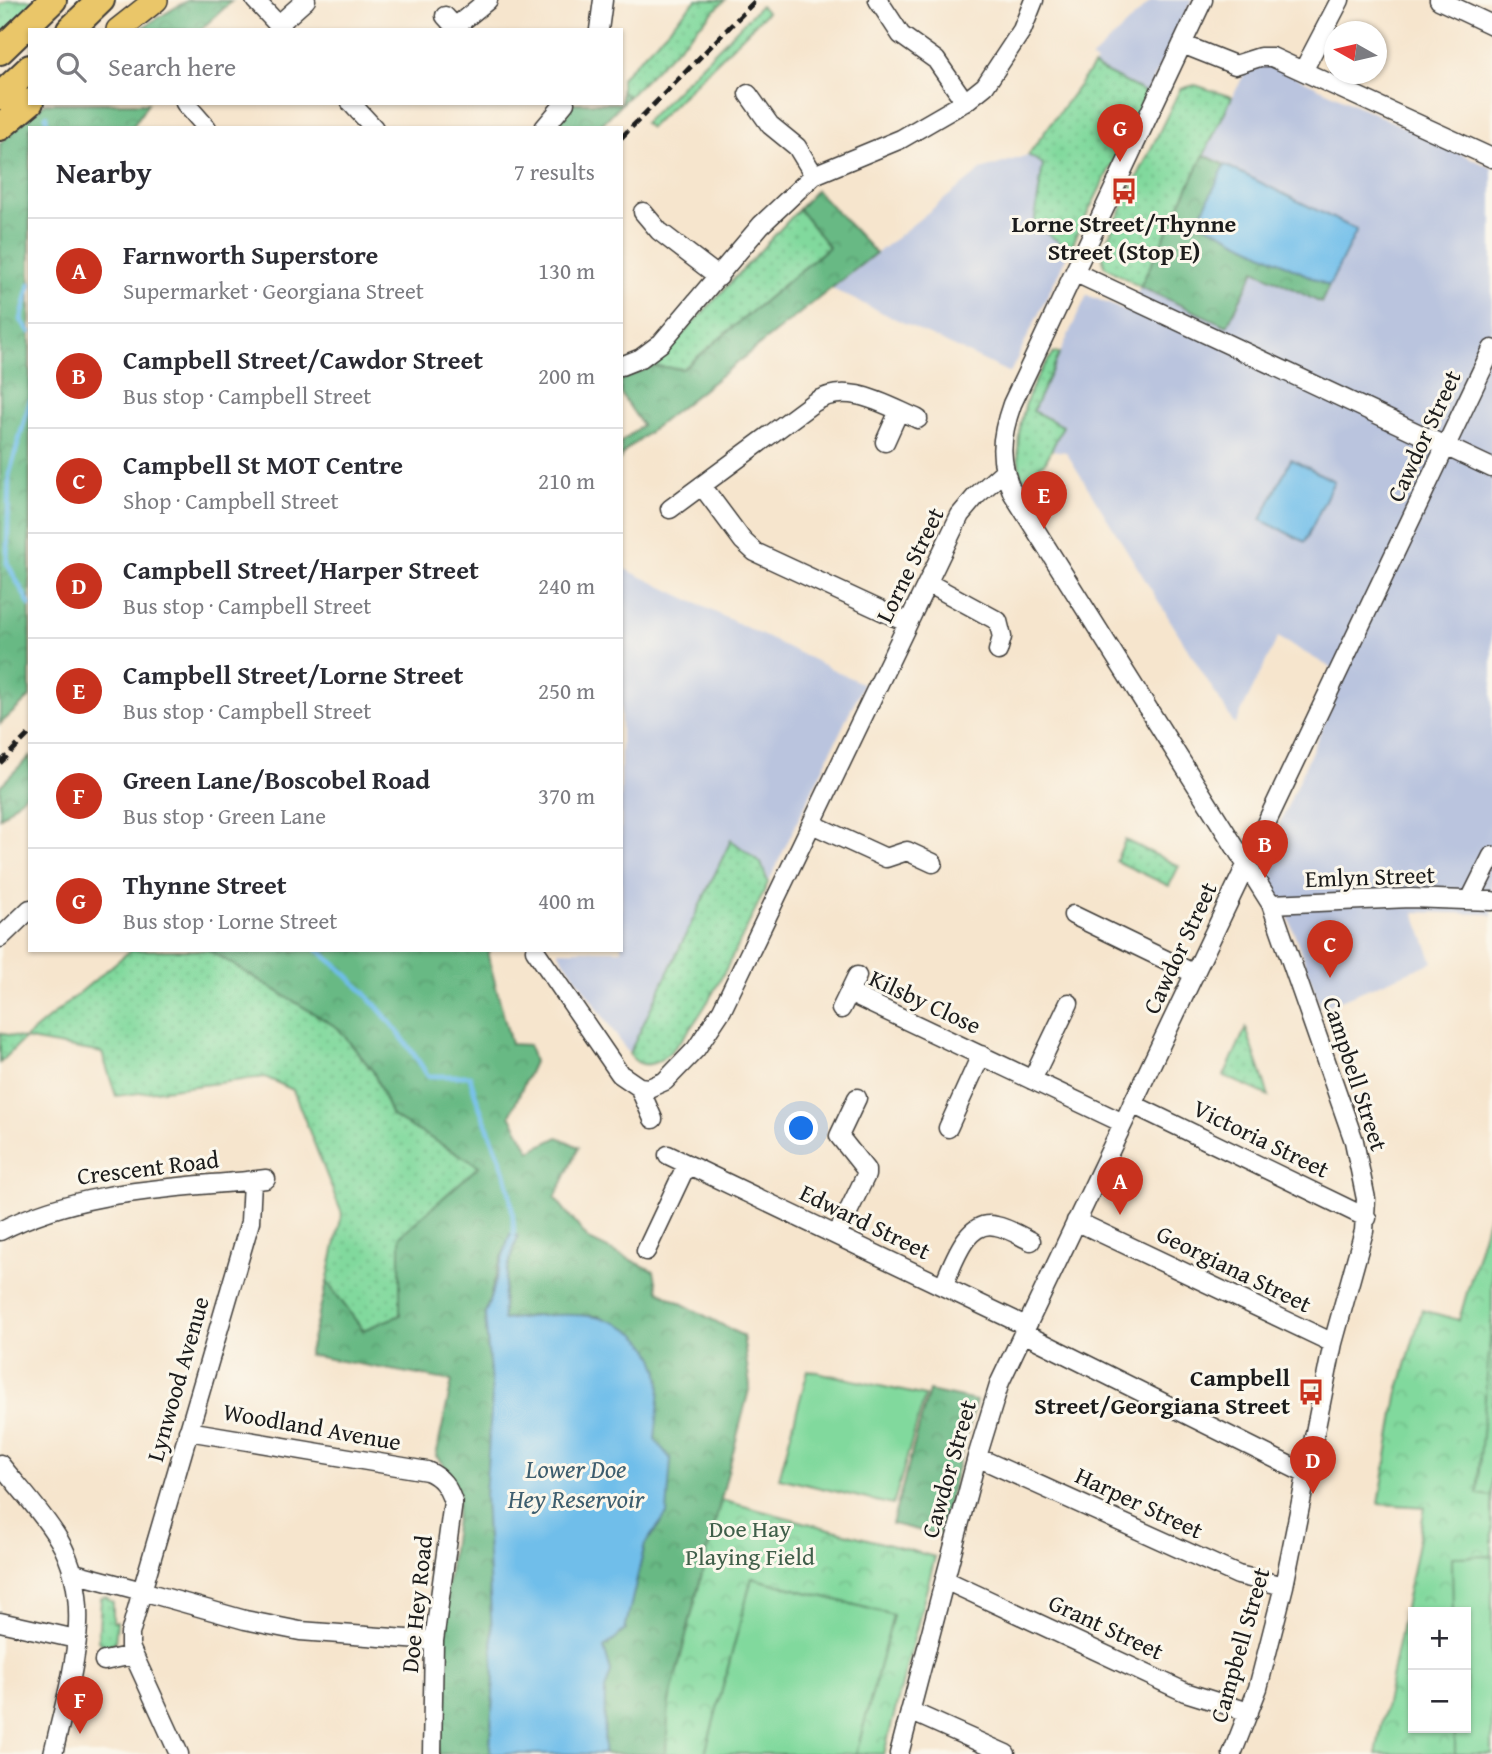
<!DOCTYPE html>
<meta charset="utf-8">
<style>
:root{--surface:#fff;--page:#f2f2f3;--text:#2b2b33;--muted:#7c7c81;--line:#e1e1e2;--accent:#c8321e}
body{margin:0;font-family:"Gentium Book Plus",serif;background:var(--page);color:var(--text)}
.controls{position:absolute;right:21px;bottom:21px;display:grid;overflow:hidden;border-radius:0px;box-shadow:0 2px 5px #0004}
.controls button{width:63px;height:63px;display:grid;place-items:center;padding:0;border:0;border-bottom:2px solid var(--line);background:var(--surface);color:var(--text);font:35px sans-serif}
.compass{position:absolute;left:1324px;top:21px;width:63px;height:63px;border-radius:50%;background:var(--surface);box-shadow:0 2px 5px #0004;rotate:278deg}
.you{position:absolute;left:802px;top:1129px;width:24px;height:24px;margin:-18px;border:5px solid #fff;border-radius:50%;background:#1a73e8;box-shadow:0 0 0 10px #1a73e833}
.badge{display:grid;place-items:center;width:46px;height:46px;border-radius:50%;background:var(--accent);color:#fff;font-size:23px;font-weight:700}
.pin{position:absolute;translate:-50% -58px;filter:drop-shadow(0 2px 4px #0008)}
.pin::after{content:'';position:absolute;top:37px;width:24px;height:21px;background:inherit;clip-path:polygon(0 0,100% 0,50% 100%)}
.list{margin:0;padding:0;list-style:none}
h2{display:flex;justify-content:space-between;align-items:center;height:91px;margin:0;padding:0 28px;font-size:30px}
h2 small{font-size:23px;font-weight:400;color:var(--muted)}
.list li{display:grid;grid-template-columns:46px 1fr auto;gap:21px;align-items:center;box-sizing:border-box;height:105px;padding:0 28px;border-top:2px solid var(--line)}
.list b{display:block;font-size:26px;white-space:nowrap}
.list p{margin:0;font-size:23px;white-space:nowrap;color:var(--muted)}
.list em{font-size:23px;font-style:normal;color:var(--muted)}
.icon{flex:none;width:38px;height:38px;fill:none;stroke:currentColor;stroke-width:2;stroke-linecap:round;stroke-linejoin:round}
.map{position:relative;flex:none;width:1492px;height:1754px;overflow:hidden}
.search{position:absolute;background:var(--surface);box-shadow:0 2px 5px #0004;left:28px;top:28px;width:595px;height:77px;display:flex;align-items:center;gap:18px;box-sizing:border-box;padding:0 24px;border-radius:0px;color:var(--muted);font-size:26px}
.panel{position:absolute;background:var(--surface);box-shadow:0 2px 5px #0004;left:28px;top:126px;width:595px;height:826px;border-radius:0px}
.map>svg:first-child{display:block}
.industrial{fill:#bac4de}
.grass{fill:url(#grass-dots);stroke:#4e7a5c;stroke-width:2}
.forest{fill:url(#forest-crowns);stroke:#426a50;stroke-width:2}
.park{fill:url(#park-crowns);stroke:#4e7a5c;stroke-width:2;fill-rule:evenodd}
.garden{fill:#81d99d;stroke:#4e7a5c;stroke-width:2}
.water{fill:#6fbeea;stroke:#466d83;stroke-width:2}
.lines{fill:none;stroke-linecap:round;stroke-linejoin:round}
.stream{stroke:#6fbeea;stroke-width:5}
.minor-casing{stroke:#3d3a37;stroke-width:21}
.major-casing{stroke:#3d3a37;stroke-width:26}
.highway-casing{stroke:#3d3a37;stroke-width:30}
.minor{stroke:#fff;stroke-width:18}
.major{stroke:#eac669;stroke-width:23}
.highway{stroke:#eac669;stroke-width:26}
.rail{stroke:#1c1c1c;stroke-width:5;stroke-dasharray:10 5;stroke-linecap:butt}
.labels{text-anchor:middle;stroke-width:6;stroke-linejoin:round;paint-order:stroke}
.poi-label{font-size:24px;font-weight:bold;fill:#1c1c1c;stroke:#fbf7ec}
.street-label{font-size:24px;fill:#1c1c1c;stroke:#fbf7ec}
.park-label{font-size:24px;fill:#3f5e49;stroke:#fbf7ec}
.water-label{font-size:26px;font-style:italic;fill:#3d5d6e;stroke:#fbf7ec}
</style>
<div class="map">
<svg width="1492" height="1754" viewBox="0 0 1492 1754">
<defs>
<pattern id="grass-dots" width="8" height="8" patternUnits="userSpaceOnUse" patternTransform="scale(1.75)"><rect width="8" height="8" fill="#81d99d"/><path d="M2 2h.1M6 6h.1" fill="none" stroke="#6fba87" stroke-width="1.8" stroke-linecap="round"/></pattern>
<pattern id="forest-crowns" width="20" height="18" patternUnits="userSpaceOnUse" patternTransform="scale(1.75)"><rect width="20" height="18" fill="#68b984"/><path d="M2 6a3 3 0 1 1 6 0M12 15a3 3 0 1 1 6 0" fill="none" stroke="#5a9e71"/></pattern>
<pattern id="park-crowns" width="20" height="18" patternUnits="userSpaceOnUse" patternTransform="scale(1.75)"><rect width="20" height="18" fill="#81d99d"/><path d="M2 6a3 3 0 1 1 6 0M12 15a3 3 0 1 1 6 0" fill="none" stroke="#6fba87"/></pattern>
</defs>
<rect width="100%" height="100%" fill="#fbf7ec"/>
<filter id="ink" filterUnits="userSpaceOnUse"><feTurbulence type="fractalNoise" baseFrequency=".0143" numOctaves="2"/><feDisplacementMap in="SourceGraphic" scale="14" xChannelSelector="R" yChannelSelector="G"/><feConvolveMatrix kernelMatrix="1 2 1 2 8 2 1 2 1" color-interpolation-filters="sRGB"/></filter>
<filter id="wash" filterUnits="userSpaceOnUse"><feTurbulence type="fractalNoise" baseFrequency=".00686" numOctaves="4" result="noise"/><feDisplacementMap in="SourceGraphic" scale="28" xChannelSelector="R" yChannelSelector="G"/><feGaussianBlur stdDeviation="1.57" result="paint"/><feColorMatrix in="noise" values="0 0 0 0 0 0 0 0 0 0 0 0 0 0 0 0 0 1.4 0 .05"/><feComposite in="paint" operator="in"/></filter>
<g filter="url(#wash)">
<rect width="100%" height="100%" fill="#f6e5cd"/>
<path class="industrial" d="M1152,0H1192L1147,93L1093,66L1097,62L1091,59Z
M1268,64L1492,168V917L1489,914L1414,912L1433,962L1321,1008L1290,921L1261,866L1345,676L1278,637L1235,725L1066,452L1051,450L1063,426L1033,411L1087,295L1128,312L1140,287L1227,326L1255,270L1321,302L1356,230L1204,155L1246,70Z
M1028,155L1043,164L1034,225L1070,249L1010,373L832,289L981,170Z
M621,567L863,684L768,883L767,875L731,840L629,1054L557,950H621Z"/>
<path class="grass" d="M9,0H38L0,37V5Z
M696,0H725L628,97L621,90V78Z
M760,6L767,12L650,128L644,123Z
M1093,66L1147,93L1070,249L1034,225L1043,164L1028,155Z
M1195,85L1232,97L1140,287L1104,266L1102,250L1180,89Z
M799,209L829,247L683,369L653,366Z
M1054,353H1060L1033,411L1063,426L1046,461L1022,480C1011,437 1025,387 1054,353Z
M731,840L761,863L768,883C754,910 670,1112 629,1054Z
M1125,840L1179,866L1169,886L1116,861Z
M131,950H209L338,1028L373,1071L392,1116L480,1166L400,1236L401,1315L363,1330L327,1282L342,1214L293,1090L265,1077L116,1096L102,1053L24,1039L0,1063V1033L24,1039Z
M1246,1028L1269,1096L1224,1076Z
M106,1597L113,1603V1622H117L115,1642L105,1647L98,1641L101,1598Z"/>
<path class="forest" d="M188,0L232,1L200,30H138Z
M621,90L628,97L598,128H549L570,103H621Z
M45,103H148L132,128H30V697L0,724V143Z
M1204,155L1225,165L1198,221L1329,286L1321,303L1255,270L1227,326L1140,287Z
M816,190L876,253L625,451L621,458V442L642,425L621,394V380L653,366L683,369L829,247L799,209Z
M30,756V790L0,818V786Z
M209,950H490L488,956L511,1044L529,1045L534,1062L510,1115L530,1151L558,1137L579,1147L555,1198L589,1240L654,1271L658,1291L743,1336L750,1386L669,1702L666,1754H604L605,1690L611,1672L604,1648L625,1630L645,1544L667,1514L655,1440L659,1371L599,1316L539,1315L503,1320C502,1290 508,1265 518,1236L511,1234L498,1267L485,1315L492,1396L485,1496L494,1676L490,1749L493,1754H438L440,1641L459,1495L446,1468L436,1456L452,1381L308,1355L327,1282L363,1330L400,1315V1236L479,1166L392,1116L373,1071L338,1028Z
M929,1391L976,1401L939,1535L892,1524Z"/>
<path class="park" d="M1492,1205V1754H1376L1425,1507L1379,1504L1397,1396L1422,1310L1459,1320ZM1413,1612H1466V1728H1413Z
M721,1500L935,1557L884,1754H856L893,1615L752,1578L705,1754H666L669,1703Z"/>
<path class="garden" d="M1492,1316V1496L1477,1494Z
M808,1370L925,1396L893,1505L779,1478Z
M1492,1556V1754H1455V1728H1466V1612H1453L1452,1557Z
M752,1578L893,1615L856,1754H705Z"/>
<path class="water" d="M1225,165L1357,230L1329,286L1198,221Z
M1291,459L1334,481L1305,542L1261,520Z
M510,1234L518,1236C508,1265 501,1290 503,1320C557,1313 639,1302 658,1369C663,1385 656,1422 655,1440L671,1459L667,1514L645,1544L625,1630L604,1648L611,1672L605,1690L604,1754H493L490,1750L494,1676L485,1496L492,1396L485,1315Z"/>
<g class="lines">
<path class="stream" d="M46,116L47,128
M30,284L21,320L30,332
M30,401L9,475L7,563L30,605
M318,950C360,983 400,1030 428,1076H470C478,1110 491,1132 502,1164C510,1186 513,1211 514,1234"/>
</g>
</g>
<g filter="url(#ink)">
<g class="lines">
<g class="minor-casing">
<path id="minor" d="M255,0L283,30
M878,0L901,35L936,60L965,102
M1203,0L1012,404C1000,438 998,461 1013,494L1271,904L1354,1141L1366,1199L1364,1231L1333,1343L1284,1586L1258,1688L1232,1754
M1439,0L1492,25
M445,16L455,27L488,0
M278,25L306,0
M599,30L603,0
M1182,44L1235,65L1260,57H1272L1492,158
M1303,71L1340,0
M748,94L770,125L797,147L814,175
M185,103L207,128
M351,103L374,128
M544,128L565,103
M643,212L659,231L719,277
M1076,273L1492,468
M621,366L641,358L661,343L761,225L814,175L901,139L965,102L985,86L1022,30L1034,0
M885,442L899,411
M702,486L743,541L755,552L908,623
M670,509L813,403C847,380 885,405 918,419
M928,583L998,621L1002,637L998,651
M814,825L886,858L907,851L933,863
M1470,900L1492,856
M1271,904L1410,898L1492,901
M1073,915L1195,974
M0,938L30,909
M535,950L620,1074L639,1087L653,1119
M849,993L1123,1123
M841,1009L857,976
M1032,1080L1069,1003
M639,1087L649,1088L665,1081L696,1049L722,1010L960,515L976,496L1003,472
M1132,1104L1367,1218
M948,1128L981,1055
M668,1155L1026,1326
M252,1181L250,1222L142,1591L245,1620L300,1631L434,1641
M1076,1221L1333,1343
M0,1231C83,1188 175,1189 266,1179
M837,1235L866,1175V1170L839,1136L857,1098
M646,1251L687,1164
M943,1286C953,1265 966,1218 996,1226C1008,1228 1020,1236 1031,1241
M1023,1333L1306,1474
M188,1431L427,1471C442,1477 448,1487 453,1502L434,1641L432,1754
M977,1457L1238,1575L1284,1586
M0,1464C20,1489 43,1513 59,1540C98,1606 68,1685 53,1754
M74,1573L142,1591L130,1634V1647L179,1754
M945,1580L1185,1692L1249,1712
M0,1622L76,1639
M104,1661L133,1655
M910,1711L1006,1754
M899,1754L977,1457L1000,1382L1492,349"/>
</g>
<g class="major-casing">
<path id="major" d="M118,30L156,0"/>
</g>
<g class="highway-casing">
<path id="highway" d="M70,30L101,0
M0,51L53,0
M0,96L30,68
M0,127L30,102"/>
</g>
<use href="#minor" class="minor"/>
<use href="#major" class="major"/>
<use href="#highway" class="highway"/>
<path class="rail" d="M621,138L756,0
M0,763L30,733"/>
</g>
</g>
<defs>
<g id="bus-bare" transform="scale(2.1)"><path d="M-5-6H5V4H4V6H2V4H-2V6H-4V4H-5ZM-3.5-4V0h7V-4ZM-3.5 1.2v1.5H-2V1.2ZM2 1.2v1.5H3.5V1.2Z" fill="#c8321e" stroke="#fbf7ec" stroke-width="2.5" paint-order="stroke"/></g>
</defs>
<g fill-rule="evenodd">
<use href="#bus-bare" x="1124" y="191"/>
<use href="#bus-bare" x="1311" y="1392"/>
</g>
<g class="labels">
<g class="poi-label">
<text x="1124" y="232">Lorne Street/Thynne<tspan x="1124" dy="28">Street (Stop E)</tspan></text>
<text x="1290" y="1386" text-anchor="end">Campbell<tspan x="1290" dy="28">Street/Georgiana Street</tspan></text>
</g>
<g class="street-label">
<text transform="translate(1424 436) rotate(-65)" y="8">Cawdor Street</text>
<text transform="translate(910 565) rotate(-64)" y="8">Lorne Street</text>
<text transform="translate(1370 877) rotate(-2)" y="8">Emlyn Street</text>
<text transform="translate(1180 948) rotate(-65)" y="8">Cawdor Street</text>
<text transform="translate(925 1002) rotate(25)" y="8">Kilsby Close</text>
<text transform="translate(1355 1074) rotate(72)" y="8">Campbell Street</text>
<text transform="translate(1261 1139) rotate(26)" y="8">Victoria Street</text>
<text transform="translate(148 1168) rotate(-7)" y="8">Crescent Road</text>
<text transform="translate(865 1222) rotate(26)" y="8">Edward Street</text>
<text transform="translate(1234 1269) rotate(26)" y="8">Georgiana Street</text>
<text transform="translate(178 1379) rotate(-74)" y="8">Lynwood Avenue</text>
<text transform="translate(312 1427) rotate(10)" y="8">Woodland Avenue</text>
<text transform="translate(949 1469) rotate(-74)" y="8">Cawdor Street</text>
<text transform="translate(1139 1503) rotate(25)" y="8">Harper Street</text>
<text transform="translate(417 1604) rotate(-84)" y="8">Doe Hey Road</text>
<text transform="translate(1106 1627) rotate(25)" y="8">Grant Street</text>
<text transform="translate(1240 1645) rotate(-74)" y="8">Campbell Street</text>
</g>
<g class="park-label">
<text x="750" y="1537">Doe Hay<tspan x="750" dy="28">Playing Field</tspan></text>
</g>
<g class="water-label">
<text x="576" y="1478">Lower Doe<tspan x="576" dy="30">Hey Reservoir</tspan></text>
</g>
</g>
</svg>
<div class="controls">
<button>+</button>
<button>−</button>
</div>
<svg class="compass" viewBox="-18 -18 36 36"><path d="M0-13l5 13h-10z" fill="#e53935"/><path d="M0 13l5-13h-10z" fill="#7c7c81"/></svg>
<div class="you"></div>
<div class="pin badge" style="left:1120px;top:1215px">A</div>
<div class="pin badge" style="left:1265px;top:878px">B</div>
<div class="pin badge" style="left:1330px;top:978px">C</div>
<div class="pin badge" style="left:1313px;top:1494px">D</div>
<div class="pin badge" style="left:1044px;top:529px">E</div>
<div class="pin badge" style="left:80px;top:1734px">F</div>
<div class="pin badge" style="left:1120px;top:162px">G</div>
<div class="search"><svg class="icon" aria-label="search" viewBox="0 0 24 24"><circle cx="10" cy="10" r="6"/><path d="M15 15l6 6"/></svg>Search here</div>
<section class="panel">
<h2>Nearby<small>7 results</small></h2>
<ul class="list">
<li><span class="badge">A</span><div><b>Farnworth Superstore</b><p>Supermarket · Georgiana Street</p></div><em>130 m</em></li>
<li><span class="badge">B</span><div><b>Campbell Street/Cawdor Street</b><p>Bus stop · Campbell Street</p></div><em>200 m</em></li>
<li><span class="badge">C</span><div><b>Campbell St MOT Centre</b><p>Shop · Campbell Street</p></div><em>210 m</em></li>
<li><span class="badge">D</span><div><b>Campbell Street/Harper Street</b><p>Bus stop · Campbell Street</p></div><em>240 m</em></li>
<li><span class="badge">E</span><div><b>Campbell Street/Lorne Street</b><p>Bus stop · Campbell Street</p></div><em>250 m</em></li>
<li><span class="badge">F</span><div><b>Green Lane/Boscobel Road</b><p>Bus stop · Green Lane</p></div><em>370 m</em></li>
<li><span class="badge">G</span><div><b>Thynne Street</b><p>Bus stop · Lorne Street</p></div><em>400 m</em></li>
</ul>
</section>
</div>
